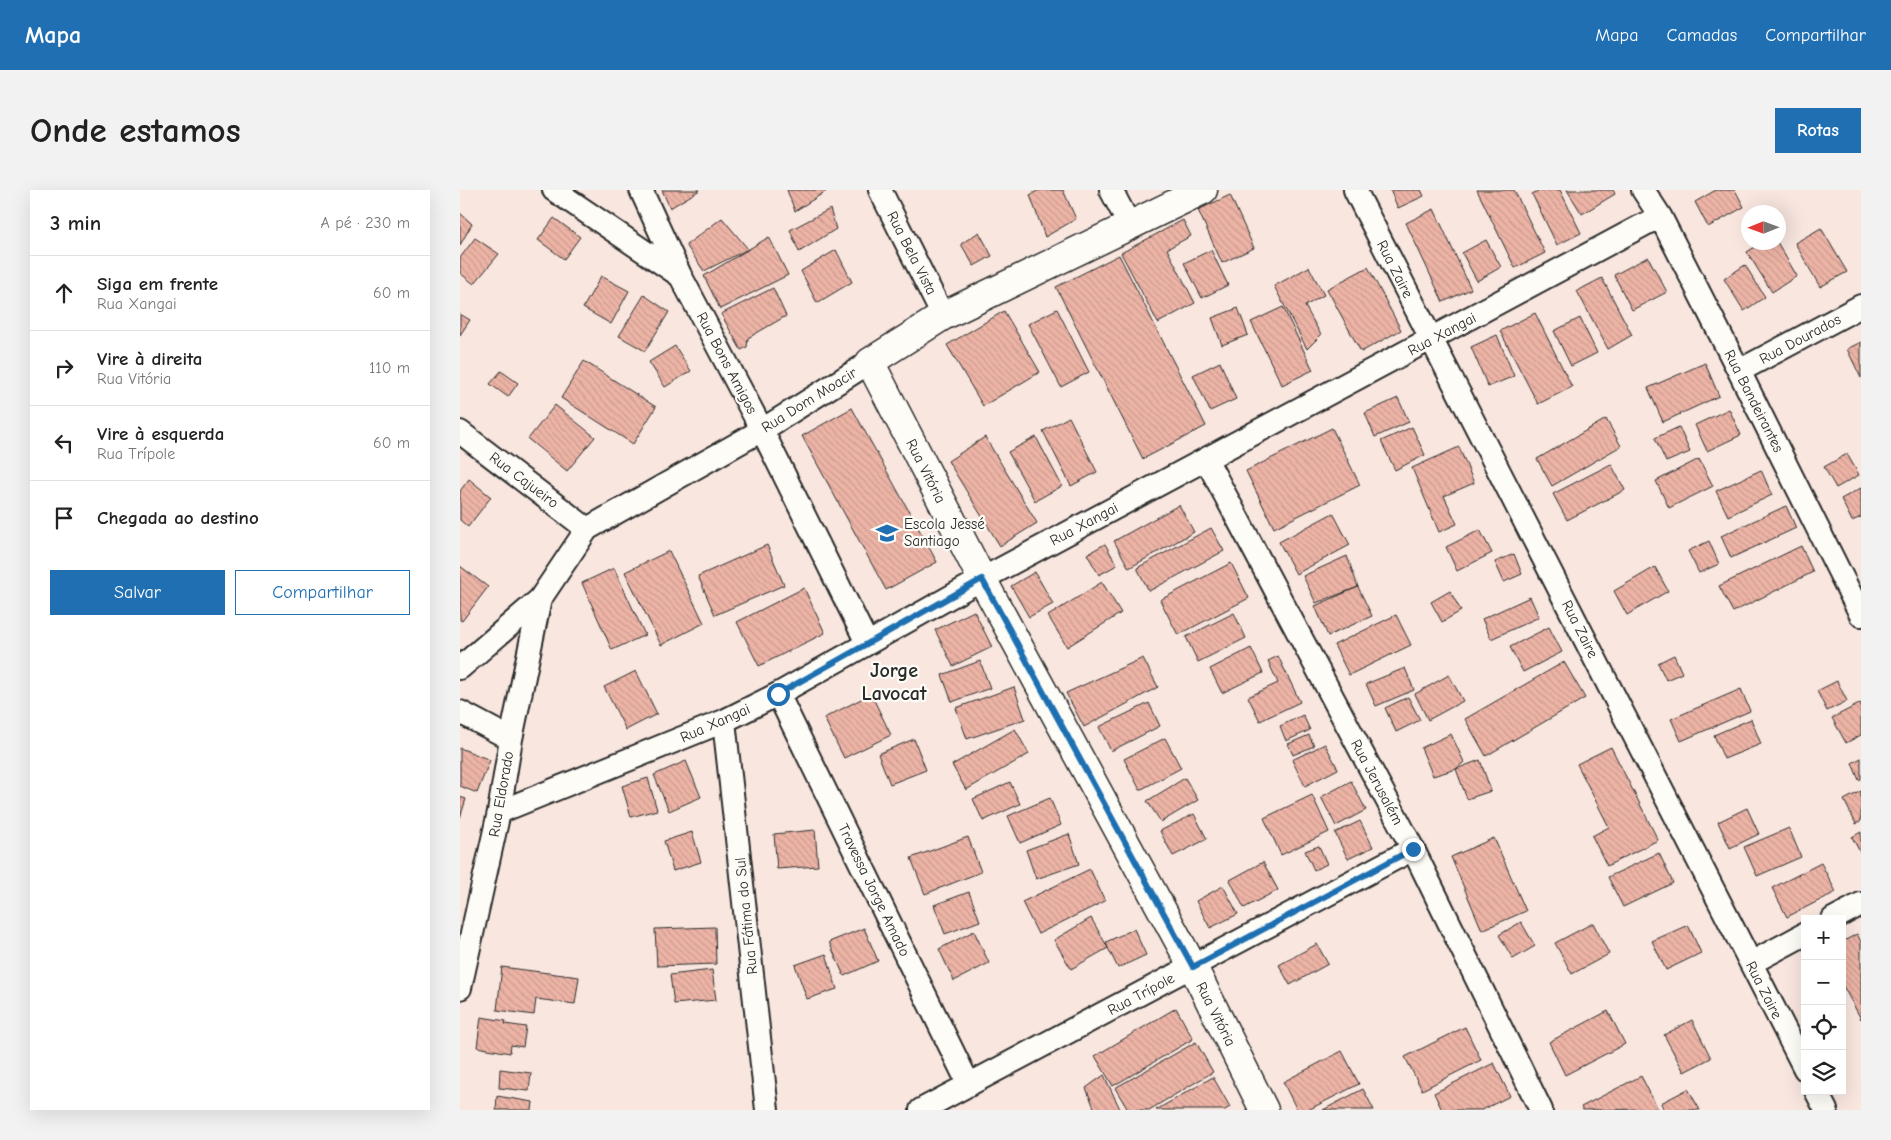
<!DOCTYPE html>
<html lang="pt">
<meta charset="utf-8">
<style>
:root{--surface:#fff;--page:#f2f2f2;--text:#222;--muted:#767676;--line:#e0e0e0;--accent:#1f6fb2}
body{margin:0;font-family:"Comic Neue",sans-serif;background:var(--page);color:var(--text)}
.controls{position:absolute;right:15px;bottom:15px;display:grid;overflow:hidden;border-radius:0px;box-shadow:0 5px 20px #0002}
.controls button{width:45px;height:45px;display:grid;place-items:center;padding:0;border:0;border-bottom:1px solid var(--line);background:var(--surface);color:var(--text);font:25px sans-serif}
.compass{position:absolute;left:1281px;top:15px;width:45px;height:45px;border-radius:50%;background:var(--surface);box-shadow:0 5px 20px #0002;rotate:269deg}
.stop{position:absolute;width:15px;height:15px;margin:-11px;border:4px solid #1f6fb2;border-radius:50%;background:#fff}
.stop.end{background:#1f6fb2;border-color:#fff;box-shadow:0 1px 5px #0008}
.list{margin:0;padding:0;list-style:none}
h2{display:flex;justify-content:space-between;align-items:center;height:65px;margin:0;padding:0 20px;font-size:21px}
h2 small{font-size:16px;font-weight:400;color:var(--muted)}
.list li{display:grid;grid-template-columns:32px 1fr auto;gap:15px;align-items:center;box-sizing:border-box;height:75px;padding:0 20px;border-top:1px solid var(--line)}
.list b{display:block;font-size:19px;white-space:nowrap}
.list p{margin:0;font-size:16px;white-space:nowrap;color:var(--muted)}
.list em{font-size:16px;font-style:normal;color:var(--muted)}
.actions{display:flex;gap:10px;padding:15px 20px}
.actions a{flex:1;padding:11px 0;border:1px solid var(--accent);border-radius:0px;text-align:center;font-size:18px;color:var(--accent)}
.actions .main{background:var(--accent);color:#fff}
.icon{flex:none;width:28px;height:28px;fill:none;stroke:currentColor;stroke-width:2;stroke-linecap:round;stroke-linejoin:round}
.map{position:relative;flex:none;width:1401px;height:920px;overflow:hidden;border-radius:0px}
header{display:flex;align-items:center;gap:30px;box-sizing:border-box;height:70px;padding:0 25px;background:var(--accent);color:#fff}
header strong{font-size:24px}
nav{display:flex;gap:28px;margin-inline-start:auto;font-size:18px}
.intro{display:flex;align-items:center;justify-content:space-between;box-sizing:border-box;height:120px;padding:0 30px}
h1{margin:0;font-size:35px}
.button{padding:12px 22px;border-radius:0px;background:var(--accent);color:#fff;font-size:18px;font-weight:700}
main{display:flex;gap:30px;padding:0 30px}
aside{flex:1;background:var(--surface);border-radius:0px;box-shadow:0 5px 20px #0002}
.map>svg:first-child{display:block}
.building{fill:url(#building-back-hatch);stroke:#2b2b2b}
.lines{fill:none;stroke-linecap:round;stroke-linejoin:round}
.minor-casing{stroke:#2b2b2b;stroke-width:26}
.tertiary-casing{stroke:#2b2b2b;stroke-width:31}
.minor{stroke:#fdfcf7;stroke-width:22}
.tertiary{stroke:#fdfcf7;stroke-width:28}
.route{stroke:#1f6fb2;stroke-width:6}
.labels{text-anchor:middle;stroke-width:4.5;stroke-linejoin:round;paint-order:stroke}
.street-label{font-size:15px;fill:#2b2b2b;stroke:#fdfcf7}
.poi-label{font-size:15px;fill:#2b2b2b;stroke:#fdfcf7;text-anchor:start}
.district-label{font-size:20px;font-weight:bold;fill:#2b2b2b;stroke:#fdfcf7}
</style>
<header>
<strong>Mapa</strong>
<nav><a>Mapa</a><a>Camadas</a><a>Compartilhar</a></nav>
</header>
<div class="intro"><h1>Onde estamos</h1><a class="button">Rotas</a></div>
<main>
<aside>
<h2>3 min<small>A pé · 230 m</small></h2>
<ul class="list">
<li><svg class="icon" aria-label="ahead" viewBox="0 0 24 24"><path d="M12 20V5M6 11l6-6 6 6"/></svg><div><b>Siga em frente</b><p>Rua Xangai</p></div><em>60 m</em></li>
<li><svg class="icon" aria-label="right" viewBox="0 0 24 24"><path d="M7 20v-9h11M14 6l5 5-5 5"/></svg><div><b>Vire à direita</b><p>Rua Vitória</p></div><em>110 m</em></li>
<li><svg class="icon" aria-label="left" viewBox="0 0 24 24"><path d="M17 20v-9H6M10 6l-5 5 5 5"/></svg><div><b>Vire à esquerda</b><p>Rua Trípole</p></div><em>60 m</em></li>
<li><svg class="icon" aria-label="arrive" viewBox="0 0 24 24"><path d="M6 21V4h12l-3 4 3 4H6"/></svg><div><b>Chegada ao destino</b></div></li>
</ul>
<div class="actions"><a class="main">Salvar</a><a>Compartilhar</a></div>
</aside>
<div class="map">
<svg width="1401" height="920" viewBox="0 0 1401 920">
<defs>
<pattern id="building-back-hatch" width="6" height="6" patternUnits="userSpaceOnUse" patternTransform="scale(1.25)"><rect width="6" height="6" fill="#edb4a6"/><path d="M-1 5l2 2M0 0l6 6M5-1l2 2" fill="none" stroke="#cb9b8f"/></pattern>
</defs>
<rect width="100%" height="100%" fill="#f8e6df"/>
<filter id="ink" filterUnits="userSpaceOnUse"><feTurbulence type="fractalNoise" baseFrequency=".02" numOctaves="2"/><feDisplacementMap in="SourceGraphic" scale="10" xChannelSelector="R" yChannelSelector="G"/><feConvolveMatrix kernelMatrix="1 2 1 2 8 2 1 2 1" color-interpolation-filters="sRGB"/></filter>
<g filter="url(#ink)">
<path class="building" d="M202,0H240L210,18Z
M327,0H368L335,21Z
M579,0H603L616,29L585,47L570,5Z
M930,0H961L964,6L938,18Z
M1017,0H1054L1085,63L1055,78Z
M1080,0H1100L1121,43L1097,55L1072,4Z
M1107,0H1153L1155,4L1122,24Z
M1256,0H1275L1284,17L1248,37L1235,12Z
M770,5L794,58L762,73L738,20Z
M370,19L376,39L339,62L330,40Z
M974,19L1011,99L983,112L946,33Z
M0,23L12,34L0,55Z
M94,28L120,47L104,69L78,50Z
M262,28L288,59L244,81L226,55Z
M723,30L731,46L707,59L735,113L698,133L661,63Z
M1361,38L1387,82L1360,97L1335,53Z
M519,42L532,66L514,76L501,54Z
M309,47L328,85L260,119L244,86Z
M15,48L39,64L14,94L0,83V68Z
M1026,50L1041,77L1017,91L1002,63Z
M1303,52H1317L1337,86L1312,102L1287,62Z
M376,60L392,92L357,113L341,81Z
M751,60L768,95L742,108L724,73Z
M659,65L746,236L683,269L596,97Z
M1188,67L1207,102L1172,120L1154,85Z
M1285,75L1305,107L1284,121L1264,89Z
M849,77L864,105L845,116L861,145L847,159L814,96Z
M908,77L941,140L901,162L867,99Z
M141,86L169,101L151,134L123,118Z
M1142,88L1172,145L1148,159L1117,101Z
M313,98L326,126L288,148L287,157L281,160L261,124Z
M184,105L209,122L185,161L159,146Z
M823,117L853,180L822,195L791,132Z
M778,118L788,145L762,155L752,128Z
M597,119L629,182L601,197L568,134Z
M544,121L580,182L523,216L487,155Z
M1075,123L1112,197L1078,214L1040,141Z
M0,124L10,130L0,145Z
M1120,128L1137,163L1111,176L1094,141Z
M1037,145L1054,186L1028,197L1011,157Z
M1401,152V188L1387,159Z
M215,156L231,181L205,197L189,172Z
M124,171L196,217L173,254L101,208Z
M760,172L776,209L750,221L733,185Z
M1245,173L1259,206L1203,232L1188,198Z
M41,181L58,193L48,207L30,194Z
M938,208L949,232L915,247L905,223Z
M95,215L135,247L107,281L68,249Z
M392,218L477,372L426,400L342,246Z
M1269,219L1281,245L1247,261L1235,235Z
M609,227L637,282L611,296L583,241Z
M1146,229L1161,256L1092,296L1077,269Z
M952,237L965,265L935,280L921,251Z
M1219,237L1230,262L1206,272L1195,248Z
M872,238L900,295L814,338L786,281Z
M525,247L577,333L540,356L488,271Z
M576,247L602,296L575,311L548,262Z
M999,257L1014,293L984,306L997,334L979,342L952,278Z
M1387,264L1399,285L1376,298L1364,277Z
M1239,269L1253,296L1209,318L1196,291Z
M1151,274L1165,300L1107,330L1093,304Z
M1301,280L1312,305L1268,326L1256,301Z
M9,289L31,307L8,337L0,330V301Z
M1401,298V327L1392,331L1381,309Z
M719,315L734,342L669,378L654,351Z
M1326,316L1336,338L1271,368L1261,346Z
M873,323L890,355L836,384L819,352Z
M751,338L764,361L689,401L677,378Z
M1020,340L1032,363L997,381L986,357Z
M1249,351L1259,374L1239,383L1228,361Z
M645,354L657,375L639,385L627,364Z
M307,355L324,395L255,425L238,386Z
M1341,356L1353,382L1273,422L1259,396Z
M209,361L244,433L201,455L165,382Z
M1054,364L1062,384L1044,392L1035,372Z
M887,366L898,397L856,413L843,386Z
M771,373L789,408L718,445L700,410Z
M0,376L28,397L2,431L0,430Z
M1195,377L1208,401L1167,425L1154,401Z
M154,378L185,445L152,460L122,393Z
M575,382L593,414L569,427L551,396Z
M642,392L661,423L607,457L588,426Z
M898,397L912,426L868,446L855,416Z
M344,398L365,443L299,476L277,432Z
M990,401L1001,421L982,432L971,412Z
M1070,407L1079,427L1031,449L1022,429Z
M514,421L532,457L493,476L475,440Z
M774,423L786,448L738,472L726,447Z
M936,425L951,455L889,485L874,455Z
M1089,437L1102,462L1063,482L1050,457Z
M791,458L803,483L762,503L750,479Z
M1214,465L1222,483L1206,490L1198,473Z
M818,466L840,512L800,531L788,507L818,493L808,471Z
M683,468L698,497L624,537L606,503Z
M520,471L530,498L492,512L482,485Z
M1104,472L1125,508L1026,566L1005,529Z
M945,478L954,500L916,516L906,494Z
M176,481L197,524L166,540L144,497Z
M989,485L1003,511L968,530L955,504Z
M1377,491L1387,511L1367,521L1357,501Z
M554,497L565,529L507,549L496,518Z
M1281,499L1290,521L1221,551L1211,529Z
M411,504L431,545L384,568L364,528Z
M948,507L960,530L936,542L925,518Z
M689,513L700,536L651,561L639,537Z
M1401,513V545L1386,553L1372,528Z
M843,525L850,540L826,551L820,536Z
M1291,529L1301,554L1264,569L1254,545Z
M555,539L569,564L506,600L492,575Z
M991,544L1004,572L996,579L973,586L961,558Z
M849,545L854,556L833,565L828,554Z
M705,548L721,578L680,600L664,569Z
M454,549L466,580L430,594L418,564Z
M865,554L878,579L845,596L832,570Z
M1151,557L1198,650L1147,676L1132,646L1149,637L1117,574Z
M0,558L30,570L17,603L0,596Z
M1401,568V589L1399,590L1392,573Z
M1020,570L1031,601L1007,609L996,579Z
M226,571L241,607L209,621L194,585Z
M188,588L197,620L171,627L162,596Z
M725,588L738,610L701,632L687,611Z
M891,591L906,620L876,636L861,607Z
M550,592L560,614L523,631L513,609Z
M1401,601V631L1396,634L1384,610Z
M852,605L869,642L821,665L804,628Z
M0,607L6,609L0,628Z
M590,608L601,635L560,653L548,626Z
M1287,618L1299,644L1270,658L1258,632Z
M734,624L747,649L713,666L700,641Z
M900,631L913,657L888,669L875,643Z
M1329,638L1341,667L1297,686L1284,657Z
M355,640L358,676L317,679L314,644Z
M232,642L241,672L213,681L204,651Z
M1401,642V664L1392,647Z
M609,644L619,674L576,689L566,660Z
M508,647L521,682L465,704L451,668Z
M1034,648L1066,721L1022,740L991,667Z
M859,656L867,674L854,680L845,661Z
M1199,663L1213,693L1163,717L1148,687Z
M803,672L818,700L784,718L770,690Z
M1361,673L1376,702L1327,727L1312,698Z
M630,679L645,711L578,744L562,712Z
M763,696L778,724L750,738L736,711Z
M509,702L520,731L485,744L474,715Z
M631,728L648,758L611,779L594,750Z
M1061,732L1075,756L1053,769L1039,745Z
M1133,733L1149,764L1112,784L1095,753Z
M1228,735L1241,763L1206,780L1192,751Z
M255,737L256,774L197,776L195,739Z
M404,738L418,771L384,786L369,752Z
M674,739L686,765L658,778L648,758L646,752Z
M514,741L529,773L494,791L479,759Z
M1397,744L1401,752V829L1382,794V752Z
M857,754L868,774L830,795L819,775Z
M366,764L377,799L347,809L335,775Z
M42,777L119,787L115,814L76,809L74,825L37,820Z
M252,780L256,810L214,814L210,785Z
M716,818L733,849L653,896L635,866Z
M1148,821L1165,854L1105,885L1089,852Z
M21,827L46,831L45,834L66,837L63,857L51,855L50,863L17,857Z
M1232,830L1251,868L1224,882L1204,845Z
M1005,837L1021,870L962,900L945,867Z
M736,852L753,882L689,920H668L655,898Z
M882,861L899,894L848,920H837L823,892Z
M1034,873L1050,906L1022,920H982L974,903Z
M40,879L71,883L69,901L39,898Z
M644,885L660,919L658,920H635L626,898Z
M1181,886L1198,919L1123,920L1121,917Z
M753,887L770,917L765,920H696Z
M903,899L914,920H863Z
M1228,899L1240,920H1204L1201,913Z
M37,906L73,912L72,920H36Z"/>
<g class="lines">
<g class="minor-casing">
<path id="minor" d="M94,0L219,85
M181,0L220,85L302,240L407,453
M420,0L483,126
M651,0L670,36
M895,0L1345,879
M1183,0L1200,26L1279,181L1401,425
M1279,181L1401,116
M0,242L127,339
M746,269L953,659L1081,920
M0,478L80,409L127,339L302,240L410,172
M318,504L509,895
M0,522L51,549
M264,531L307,920
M39,622L264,531L318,504L522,389L1200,26
M1373,729L1401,714
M1291,773L1345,744
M0,798L39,622L51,549L80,409
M1356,901L1366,920
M461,920L953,659"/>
</g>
<g class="tertiary-casing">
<path id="tertiary" d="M743,0L483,126L410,172L522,389L733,777L804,920"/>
</g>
<use href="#minor" class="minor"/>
<use href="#tertiary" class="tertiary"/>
</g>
</g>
<g class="lines" filter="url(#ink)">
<path class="route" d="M318,504L522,389L733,777L953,659"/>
</g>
<defs>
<g id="school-bare" transform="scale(1.725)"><path d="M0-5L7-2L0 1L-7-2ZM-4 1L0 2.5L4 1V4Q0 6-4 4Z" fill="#1f6fb2" stroke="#fdfcf7" stroke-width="2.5" paint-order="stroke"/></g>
</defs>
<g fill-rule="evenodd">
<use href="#school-bare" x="427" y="343"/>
</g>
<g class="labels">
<g class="street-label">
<text transform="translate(452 63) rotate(63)" y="5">Rua Bela Vista</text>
<text transform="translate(935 79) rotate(63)" y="5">Rua Zaire</text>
<text transform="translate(982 144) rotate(-28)" y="5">Rua Xangai</text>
<text transform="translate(1340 149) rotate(-28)" y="5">Rua Dourados</text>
<text transform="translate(267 173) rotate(62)" y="5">Rua Bons Amigos</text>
<text transform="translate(349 210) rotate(-32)" y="5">Rua Dom Moacir</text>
<text transform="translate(1294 211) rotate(63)" y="5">Rua Bandeirantes</text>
<text transform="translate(466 281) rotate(63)" y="5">Rua Vitória</text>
<text transform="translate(64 290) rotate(37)" y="5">Rua Cajueiro</text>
<text transform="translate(624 334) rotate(-28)" y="5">Rua Xangai</text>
<text transform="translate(1120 439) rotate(63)" y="5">Rua Zaire</text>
<text transform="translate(255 533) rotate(-24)" y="5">Rua Xangai</text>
<text transform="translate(917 592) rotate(62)" y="5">Rua Jerusalém</text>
<text transform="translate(41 604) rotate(-80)" y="5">Rua Eldorado</text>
<text transform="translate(414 700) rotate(64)" y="5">Travessa Jorge Amado</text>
<text transform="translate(286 726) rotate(-96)" y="5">Rua Fátima do Sul</text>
<text transform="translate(1304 800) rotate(63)" y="5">Rua Zaire</text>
<text transform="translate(681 804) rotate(-28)" y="5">Rua Trípole</text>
<text transform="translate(756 824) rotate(63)" y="5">Rua Vitória</text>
</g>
<g class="poi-label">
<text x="444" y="339">Escola Jessé<tspan x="444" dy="17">Santiago</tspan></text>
</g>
<g class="district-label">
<text x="434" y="487">Jorge<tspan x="434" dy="23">Lavocat</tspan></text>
</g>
</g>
</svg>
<div class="controls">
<button>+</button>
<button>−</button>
<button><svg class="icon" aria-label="locate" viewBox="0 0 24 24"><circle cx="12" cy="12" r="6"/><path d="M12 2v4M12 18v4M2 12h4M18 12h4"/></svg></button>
<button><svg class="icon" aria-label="layers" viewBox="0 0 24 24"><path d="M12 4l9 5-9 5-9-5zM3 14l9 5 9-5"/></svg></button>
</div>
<svg class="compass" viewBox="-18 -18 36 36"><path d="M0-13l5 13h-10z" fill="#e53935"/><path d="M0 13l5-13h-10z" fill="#767676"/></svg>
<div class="stop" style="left:318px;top:504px"></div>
<div class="stop end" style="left:953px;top:659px"></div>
</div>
</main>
